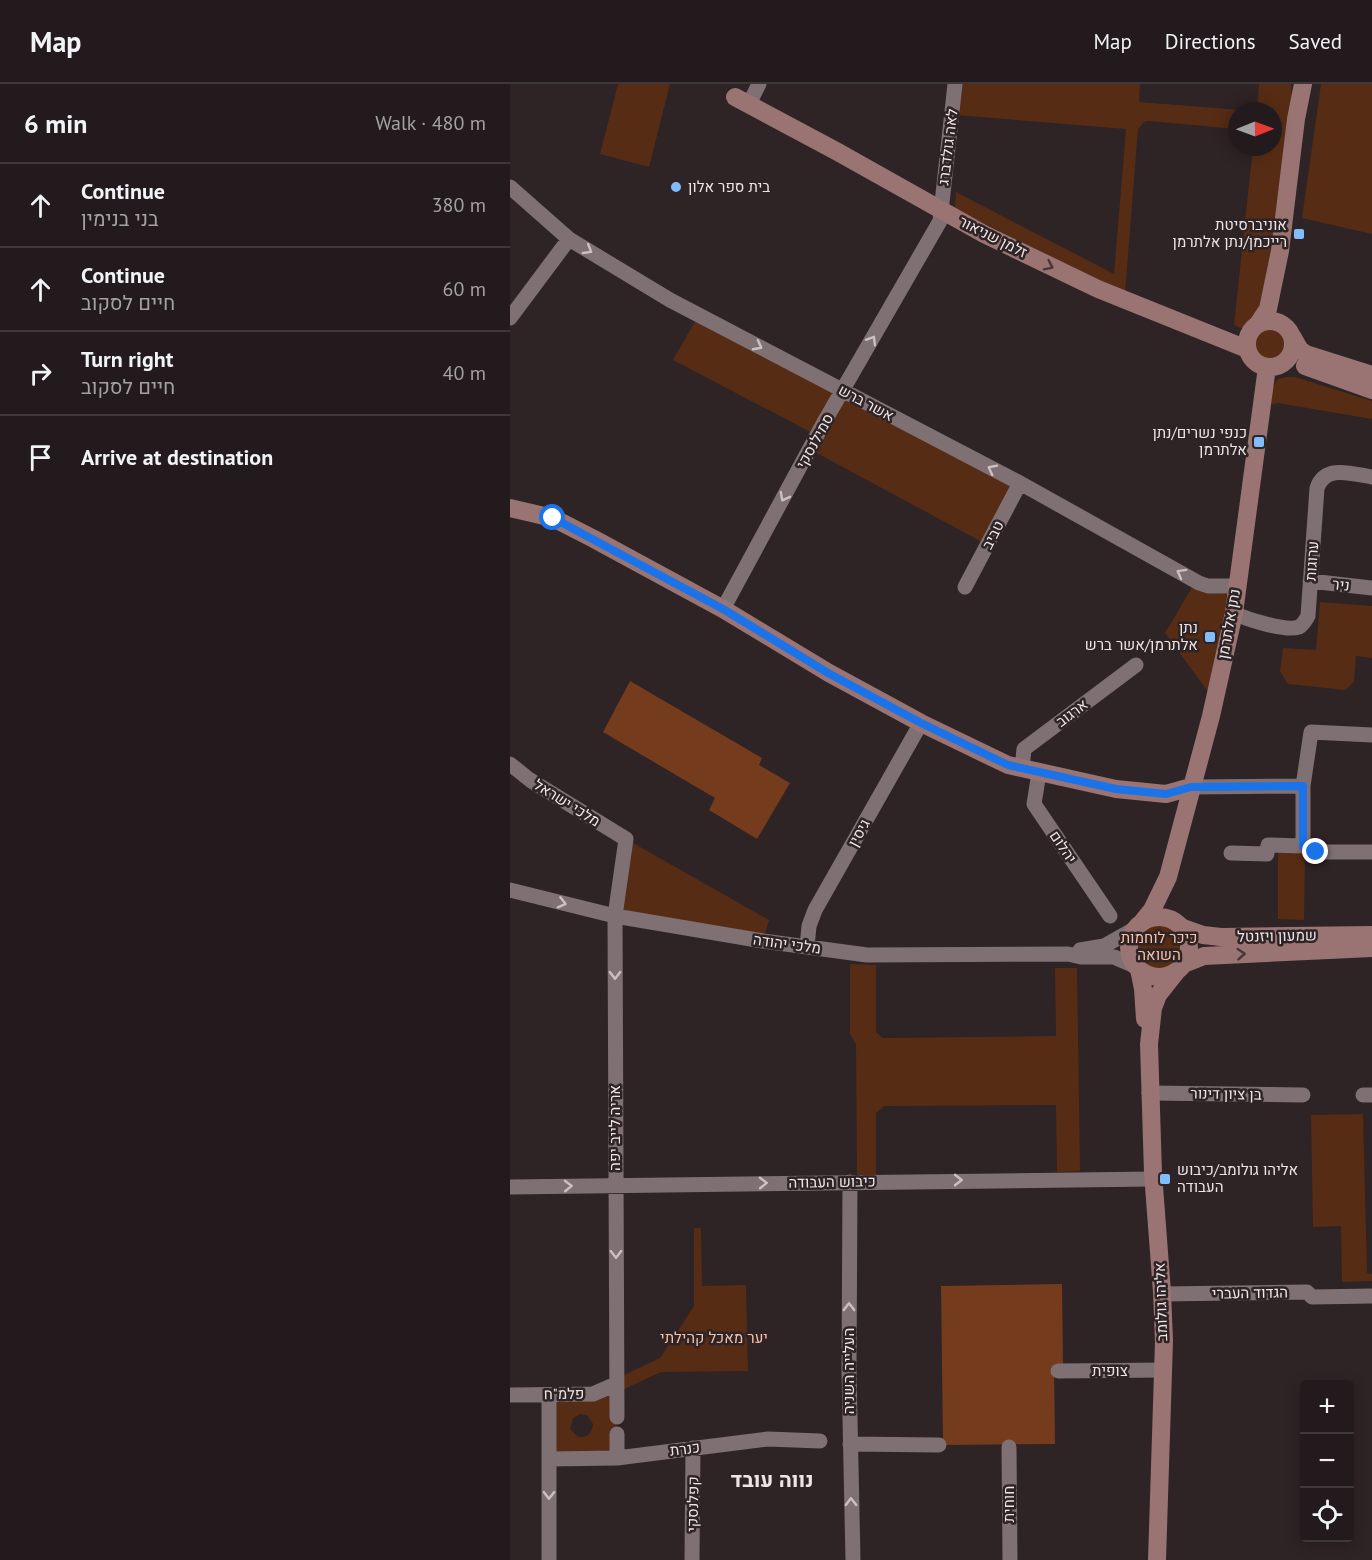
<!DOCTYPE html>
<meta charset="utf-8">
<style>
:root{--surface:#221a1c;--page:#2a2325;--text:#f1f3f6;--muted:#a2a1a3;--line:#3f383b}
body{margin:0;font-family:"PT Sans",Heebo,sans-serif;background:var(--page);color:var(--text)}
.controls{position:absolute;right:18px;bottom:18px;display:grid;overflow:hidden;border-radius:6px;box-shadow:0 3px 15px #0003}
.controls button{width:54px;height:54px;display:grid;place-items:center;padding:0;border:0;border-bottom:2px solid var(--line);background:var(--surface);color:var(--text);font:30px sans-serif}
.compass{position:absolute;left:718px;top:18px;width:54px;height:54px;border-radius:50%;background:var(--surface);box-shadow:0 3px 15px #0003;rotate:89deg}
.stop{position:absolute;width:18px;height:18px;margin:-14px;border:4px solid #1a73e8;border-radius:50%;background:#fff}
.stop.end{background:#1a73e8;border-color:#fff;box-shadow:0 2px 6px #0008}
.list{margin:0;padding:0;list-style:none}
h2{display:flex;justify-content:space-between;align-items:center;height:78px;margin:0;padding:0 24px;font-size:26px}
h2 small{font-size:20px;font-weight:400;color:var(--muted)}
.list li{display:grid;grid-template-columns:39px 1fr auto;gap:18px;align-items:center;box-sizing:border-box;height:84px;padding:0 24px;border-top:2px solid var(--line)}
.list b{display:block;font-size:22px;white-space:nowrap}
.list p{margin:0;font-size:20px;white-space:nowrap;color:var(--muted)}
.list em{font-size:20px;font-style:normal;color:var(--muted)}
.icon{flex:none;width:33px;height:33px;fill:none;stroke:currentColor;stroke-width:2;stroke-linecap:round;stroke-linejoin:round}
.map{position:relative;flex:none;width:862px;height:1476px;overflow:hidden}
header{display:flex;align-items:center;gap:36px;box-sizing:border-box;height:84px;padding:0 30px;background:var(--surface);border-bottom:2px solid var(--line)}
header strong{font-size:28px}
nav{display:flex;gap:33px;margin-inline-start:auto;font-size:21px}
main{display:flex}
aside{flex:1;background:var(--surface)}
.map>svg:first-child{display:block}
.green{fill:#572c14;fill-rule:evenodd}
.forest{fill:#743c1c}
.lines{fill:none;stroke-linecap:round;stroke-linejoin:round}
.street{stroke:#7e7073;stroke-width:15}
.secondary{stroke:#9a7373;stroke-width:18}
.oneway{stroke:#cbc1c3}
.oneway2{stroke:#493738}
.route{stroke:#1a73e8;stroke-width:8}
.poi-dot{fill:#80bdfa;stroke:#2e2325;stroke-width:2}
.labels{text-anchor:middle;stroke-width:5;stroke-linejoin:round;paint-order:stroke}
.street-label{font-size:15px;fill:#ece4e5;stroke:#2e2325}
.poi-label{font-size:15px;fill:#ece4e5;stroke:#2e2325;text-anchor:end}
.park-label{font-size:15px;fill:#f7c2a7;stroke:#2e2325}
.district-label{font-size:21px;font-weight:bold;fill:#ece4e5;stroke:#2e2325}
</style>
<header>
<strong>Map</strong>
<nav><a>Map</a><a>Directions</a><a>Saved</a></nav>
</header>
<main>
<aside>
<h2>6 min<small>Walk · 480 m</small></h2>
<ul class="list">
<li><svg class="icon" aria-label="ahead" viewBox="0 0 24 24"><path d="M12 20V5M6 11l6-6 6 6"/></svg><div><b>Continue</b><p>בני בנימין</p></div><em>380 m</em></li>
<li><svg class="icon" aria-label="ahead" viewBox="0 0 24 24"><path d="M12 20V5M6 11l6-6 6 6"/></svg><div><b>Continue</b><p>חיים לסקוב</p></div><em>60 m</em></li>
<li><svg class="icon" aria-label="right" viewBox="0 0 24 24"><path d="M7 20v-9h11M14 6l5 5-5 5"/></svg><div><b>Turn right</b><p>חיים לסקוב</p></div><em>40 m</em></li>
<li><svg class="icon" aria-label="arrive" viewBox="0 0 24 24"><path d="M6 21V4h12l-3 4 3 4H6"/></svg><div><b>Arrive at destination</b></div></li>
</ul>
</aside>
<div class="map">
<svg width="862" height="1476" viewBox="0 0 862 1476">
<rect width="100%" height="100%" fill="#2e2325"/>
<path class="green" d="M108,0H160L139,83L90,70Z
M448,0H630L629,18L743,27H727V45L639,37L634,38L628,45L615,209L445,125L446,108L604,190L616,45L446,31Z
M749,0H781L782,16L761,194L742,240L736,246L724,241L743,63H763V27H747Z
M811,0H862V150L792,134Z
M187,234L502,401L472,458L303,367L310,353L163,276Z
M744 259a16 16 0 1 1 32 0a16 16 0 1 1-32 0Z
M777,293H785L862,317V335L768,319L759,321L762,304L768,295Z
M684,500L697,508L725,511L702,613L655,549Z
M810,518L862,522V574L846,572L844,598L835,606L778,600L770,587L773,564L806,566Z
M116,755L259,836L253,857L105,832Z
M768,768H795L794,836L768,835Z
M627 863a22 22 0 1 1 44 0a22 22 0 1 1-44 0Z
M340,880L366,881V948L373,954L546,952L545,884H567L570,1087L547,1088L546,1021L374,1022L366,1029V1091H347L346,960L340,950Z
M853,1030L857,1189L862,1190V1197L832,1198L831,1142L803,1143L801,1031Z
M184,1144H191L192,1202L236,1201L238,1287L151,1288L112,1306V1292L150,1274L184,1222Z
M106,1309L107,1374L40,1375L39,1311ZM70,1330L77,1331L83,1340C82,1349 77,1354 68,1353L60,1345L63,1334Z"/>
<path class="forest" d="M120,597L252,674L249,681L280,699L247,755L199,726L205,714L93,648Z
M552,1200L553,1280H544L545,1360L433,1361L431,1202Z"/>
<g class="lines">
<path class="street" d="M239,20L249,0
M0,103L59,155L160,216L510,399L689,499L698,502H726
M0,234L59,155
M800,497L862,504
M455,503L510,399
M213,525L313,340L430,137L445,0
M724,529C736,535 776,548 789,543C793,541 795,537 798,532L807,404C815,380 842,390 862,393
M0,680L20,696L116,755L105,832L107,1333
M512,685L514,665L626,581
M529,689L524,720L600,832
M793,702V762
M681,703L793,702L801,648L862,651
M721,769L757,770L758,761L793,762L806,768H862
M0,806L105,832L253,857L357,871L558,870L571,873H604L625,882
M297,863L299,842L305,826L411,639
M570,866L594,862L626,844
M639,1009L793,1011
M853,1011H862
M340,1098L339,1287L343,1476
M0,1103L643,1095
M652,1210L797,1208L802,1213L862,1212
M548,1287L653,1286
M0,1311L83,1310L106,1300
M107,1350V1374
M340,1360L429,1361
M499,1363L500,1476
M40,1375L107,1374L258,1355L310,1357
M39,1476V1311
M182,1476L183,1364"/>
<path class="secondary" d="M225,13L326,67L474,150L588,205L737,265
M737 260a23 23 0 1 1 46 0a23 23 0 1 1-46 0Z
M748,240L758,225L770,167L786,35L793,0
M782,252L790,266L796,270L862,291
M795,282L862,306
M0,424L43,434L84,455L213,525L319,589L411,639L498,681L606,705L656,710L681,703
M619 863a30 30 0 1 1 60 0a30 30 0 1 1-60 0Z
M633,837L642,826L658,793L701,632L724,529L757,283
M673,844L693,851L711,853L862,851
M674,880L694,872L862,864
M629,885L633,905L635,935
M647,1476L654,1257L652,1208L643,1089L639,960L643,924L648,911L667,887"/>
</g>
<defs><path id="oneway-chevron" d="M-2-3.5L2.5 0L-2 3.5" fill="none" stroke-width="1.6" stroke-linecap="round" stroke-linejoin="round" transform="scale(1.5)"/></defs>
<g class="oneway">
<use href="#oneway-chevron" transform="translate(78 166) rotate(31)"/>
<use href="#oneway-chevron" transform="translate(362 256) rotate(-59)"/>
<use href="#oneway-chevron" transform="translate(248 262) rotate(28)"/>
<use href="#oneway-chevron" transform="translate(482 385) rotate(-153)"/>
<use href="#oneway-chevron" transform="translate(274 413) rotate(118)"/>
<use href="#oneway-chevron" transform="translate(671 489) rotate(-151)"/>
<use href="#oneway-chevron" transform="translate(52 819) rotate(14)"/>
<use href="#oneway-chevron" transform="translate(105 891) rotate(90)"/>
<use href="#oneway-chevron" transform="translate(448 1096)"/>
<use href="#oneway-chevron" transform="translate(253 1099) rotate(-1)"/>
<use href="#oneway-chevron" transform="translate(58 1102) rotate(-1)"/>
<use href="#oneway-chevron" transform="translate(106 1170) rotate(90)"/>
<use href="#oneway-chevron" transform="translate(339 1223) rotate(-90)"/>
<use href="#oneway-chevron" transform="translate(39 1411) rotate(91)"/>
<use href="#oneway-chevron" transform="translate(341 1418) rotate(-91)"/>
</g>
<g class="oneway2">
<use href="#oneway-chevron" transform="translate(539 182) rotate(26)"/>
<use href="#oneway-chevron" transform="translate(731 870) rotate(-4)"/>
</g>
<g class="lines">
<path class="route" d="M43,434L213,525L318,589L411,639L498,681L606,705L656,710L681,703L793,702V762L806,768"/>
</g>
<g class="poi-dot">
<circle cx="166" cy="103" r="6"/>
<rect x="783" y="144" width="12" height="12" rx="3"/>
<rect x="743" y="352" width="12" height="12" rx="3"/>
<rect x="694" y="547" width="12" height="12" rx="3"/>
<rect x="649" y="1089" width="12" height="12" rx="3"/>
</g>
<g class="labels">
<g class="street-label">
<text transform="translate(438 63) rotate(-83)" y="5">לאה גולדברג</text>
<text transform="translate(483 153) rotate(27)" y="5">זלמן שניאור</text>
<text transform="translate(356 319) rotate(28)" y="5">אשר ברש</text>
<text transform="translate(305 357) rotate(-61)" y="5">סמילנסקי</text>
<text transform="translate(483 451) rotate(-63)" y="5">טביב</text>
<text transform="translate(802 477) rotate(-86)" y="5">ערוגות</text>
<text transform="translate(831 501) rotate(6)" y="5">ניר</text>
<text transform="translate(719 540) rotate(-80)" y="5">נתן אלתרמן</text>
<text transform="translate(562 629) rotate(-37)" y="5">ארגוב</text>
<text transform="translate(57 719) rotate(32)" y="5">מלכי ישראל</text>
<text transform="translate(349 749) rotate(-61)" y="5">גיסין</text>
<text transform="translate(553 763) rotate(56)" y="5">יהלום</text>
<text transform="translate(767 852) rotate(-1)" y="5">שמעון ויזנטל</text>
<text transform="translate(277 860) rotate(8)" y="5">מלכי יהודה</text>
<text transform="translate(716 1010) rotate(1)" y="5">בן ציון דינור</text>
<text transform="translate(105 1044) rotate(-90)" y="5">אריה לייב יפה</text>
<text transform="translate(322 1098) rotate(-1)" y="5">כיבוש העבודה</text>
<text transform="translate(740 1209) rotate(-1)" y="5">הגדוד העברי</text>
<text transform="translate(651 1218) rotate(-92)" y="5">אליהו גולומב</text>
<text transform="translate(339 1287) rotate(-90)" y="5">העלייה השניה</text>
<text x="600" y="1292">צופית</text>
<text transform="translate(54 1310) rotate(-1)" y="5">פלמ"ח</text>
<text transform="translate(175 1365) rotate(-7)" y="5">כנרת</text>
<text transform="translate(183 1420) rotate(-89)" y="5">קפלנסקי</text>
<text transform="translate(499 1420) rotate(-90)" y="5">חוחית</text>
</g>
<g class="poi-label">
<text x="178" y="108" text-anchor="start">בית ספר אלון</text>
<text x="777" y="146">אוניברסיטת<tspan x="777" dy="17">רייכמן/נתן אלתרמן</tspan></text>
<text x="737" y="354">כנפי נשרים/נתן<tspan x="737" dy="17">אלתרמן</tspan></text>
<text x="688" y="549">נתן<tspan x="688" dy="17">אלתרמן/אשר ברש</tspan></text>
<text x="667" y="1091" text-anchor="start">אליהו גולומב/כיבוש<tspan x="667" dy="17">העבודה</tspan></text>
</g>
<g class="park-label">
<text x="649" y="859">כיכר לוחמות<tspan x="649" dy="17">השואה</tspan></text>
<text x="204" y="1259">יער מאכל קהילתי</text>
</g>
<g class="district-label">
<text x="262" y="1403">נווה עובד</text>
</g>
</g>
</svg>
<div class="controls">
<button>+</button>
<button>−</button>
<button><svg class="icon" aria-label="locate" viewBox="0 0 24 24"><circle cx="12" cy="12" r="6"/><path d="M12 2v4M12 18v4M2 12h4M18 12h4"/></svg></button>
</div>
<svg class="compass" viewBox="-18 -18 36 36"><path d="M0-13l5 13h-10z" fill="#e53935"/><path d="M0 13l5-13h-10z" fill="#a2a1a3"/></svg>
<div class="stop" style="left:43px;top:434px"></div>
<div class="stop end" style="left:806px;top:768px"></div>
</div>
</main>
